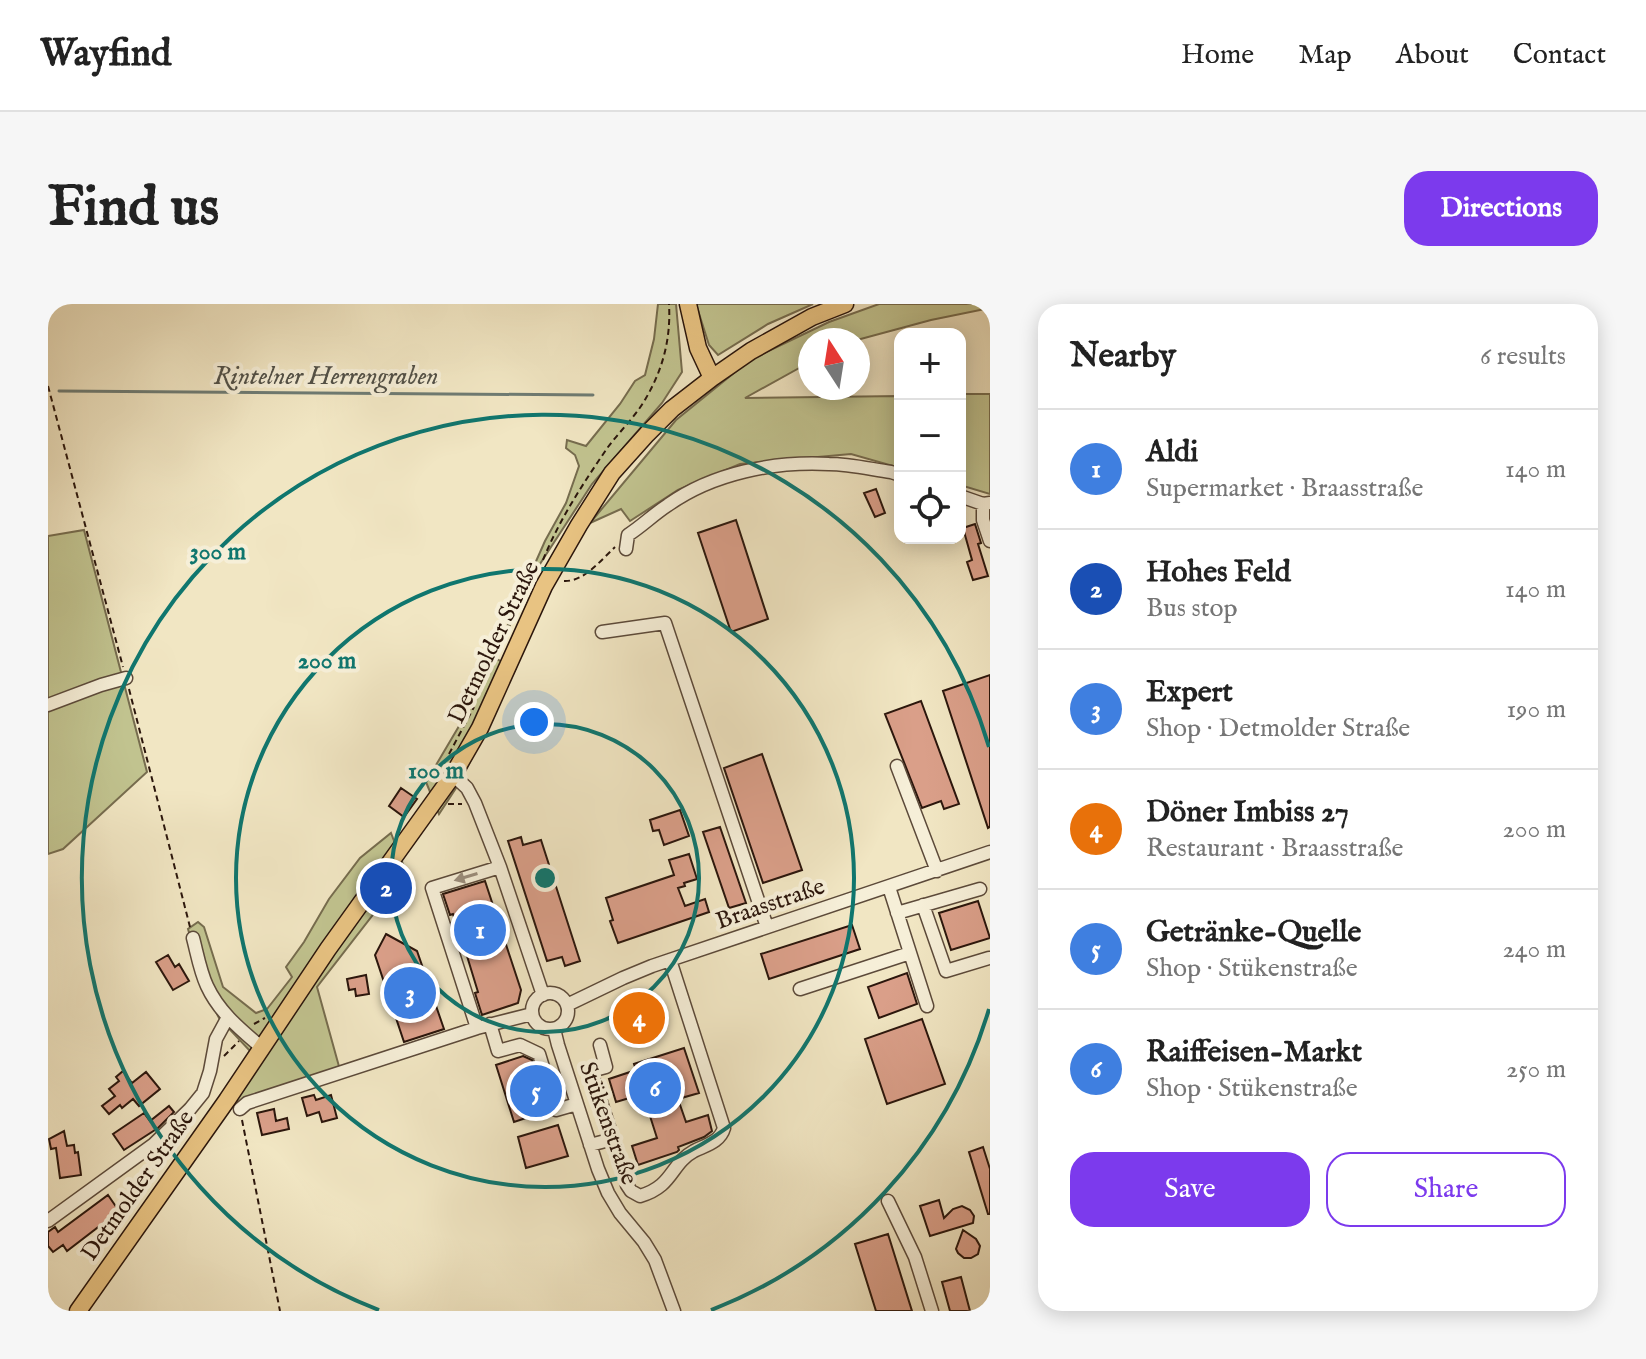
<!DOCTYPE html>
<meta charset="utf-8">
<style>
:root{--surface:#fff;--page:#f6f6f6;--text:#222;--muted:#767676;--line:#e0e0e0;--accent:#7c3aed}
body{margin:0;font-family:"IM FELL English",serif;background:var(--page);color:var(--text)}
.controls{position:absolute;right:24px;top:24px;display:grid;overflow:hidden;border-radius:16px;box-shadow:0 4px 20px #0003}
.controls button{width:72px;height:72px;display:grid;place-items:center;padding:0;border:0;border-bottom:2px solid var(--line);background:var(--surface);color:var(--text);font:40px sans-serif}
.compass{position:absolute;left:750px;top:24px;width:72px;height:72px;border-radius:50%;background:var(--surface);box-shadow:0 4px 20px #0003;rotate:348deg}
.you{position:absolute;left:486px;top:418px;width:28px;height:28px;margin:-20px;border:6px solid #fff;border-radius:50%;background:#1a73e8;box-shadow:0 0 0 12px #1a73e833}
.badge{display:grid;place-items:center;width:52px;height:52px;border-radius:50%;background:var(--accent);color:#fff;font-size:26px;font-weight:700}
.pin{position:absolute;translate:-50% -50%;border:4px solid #fff;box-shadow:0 2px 8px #0006}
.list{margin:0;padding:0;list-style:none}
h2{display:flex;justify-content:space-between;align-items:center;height:104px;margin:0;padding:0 32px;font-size:34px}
h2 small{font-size:26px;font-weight:400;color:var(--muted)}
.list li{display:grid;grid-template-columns:52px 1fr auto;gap:24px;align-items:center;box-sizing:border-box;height:120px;padding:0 32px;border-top:2px solid var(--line)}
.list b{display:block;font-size:30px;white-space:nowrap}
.list p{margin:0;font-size:26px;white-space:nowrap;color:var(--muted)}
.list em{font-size:26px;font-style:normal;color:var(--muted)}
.actions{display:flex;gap:16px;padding:24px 32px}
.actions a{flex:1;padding:18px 0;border:2px solid var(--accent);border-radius:24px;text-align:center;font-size:28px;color:var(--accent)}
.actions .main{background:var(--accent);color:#fff}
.icon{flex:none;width:44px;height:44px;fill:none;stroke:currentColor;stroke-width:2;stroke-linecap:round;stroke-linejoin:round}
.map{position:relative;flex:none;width:942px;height:1007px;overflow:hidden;border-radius:24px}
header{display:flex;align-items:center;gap:48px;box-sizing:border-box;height:112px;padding:0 40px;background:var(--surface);border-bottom:2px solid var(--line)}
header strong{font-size:38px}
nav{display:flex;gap:44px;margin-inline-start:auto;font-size:28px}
.intro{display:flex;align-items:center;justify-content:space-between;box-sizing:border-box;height:192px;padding:0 48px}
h1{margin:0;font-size:56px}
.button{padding:20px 36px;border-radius:24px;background:var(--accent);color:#fff;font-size:28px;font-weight:700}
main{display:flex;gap:48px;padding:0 48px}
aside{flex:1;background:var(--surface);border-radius:24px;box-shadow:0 4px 20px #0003}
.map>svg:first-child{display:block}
.green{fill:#c1c38f;stroke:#766c4e;stroke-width:2}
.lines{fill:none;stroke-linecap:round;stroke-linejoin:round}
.stream{stroke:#6e7b73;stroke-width:3}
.building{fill:#da9f89;stroke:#2b160c;stroke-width:2}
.minor-casing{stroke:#5c4a3a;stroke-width:15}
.major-casing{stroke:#2b160c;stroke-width:19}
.path{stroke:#2b160c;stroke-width:2;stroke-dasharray:6 4;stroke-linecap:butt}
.minor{stroke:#f6efd8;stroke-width:12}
.major{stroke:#e8c382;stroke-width:16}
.oneway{fill:#9b8d7c}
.ring{fill:none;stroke:#0f766e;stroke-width:4}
.labels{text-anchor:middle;stroke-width:8;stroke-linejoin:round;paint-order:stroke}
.street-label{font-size:24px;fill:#2b160c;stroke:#f6efd8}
.water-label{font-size:26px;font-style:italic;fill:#525148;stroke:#f6efd8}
.centre{fill:#0f766e;stroke:#f6efd8;stroke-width:4}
.ring-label{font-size:24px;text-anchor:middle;font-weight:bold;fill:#0f766e;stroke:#f6efd8;stroke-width:8;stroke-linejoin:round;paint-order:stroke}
</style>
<header>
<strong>Wayfind</strong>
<nav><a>Home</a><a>Map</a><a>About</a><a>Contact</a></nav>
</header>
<div class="intro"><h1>Find us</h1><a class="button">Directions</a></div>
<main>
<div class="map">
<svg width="942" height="1007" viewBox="0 0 942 1007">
<rect width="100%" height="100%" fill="#f1e6c3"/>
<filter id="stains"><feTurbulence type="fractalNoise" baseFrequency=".0025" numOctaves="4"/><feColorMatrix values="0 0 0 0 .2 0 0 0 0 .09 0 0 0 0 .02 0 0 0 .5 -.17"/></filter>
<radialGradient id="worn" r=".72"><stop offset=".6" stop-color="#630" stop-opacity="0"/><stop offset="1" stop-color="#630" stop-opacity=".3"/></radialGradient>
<path class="green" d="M610,0H628L634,68L614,99L544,180L490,263L446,354L468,364L412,478L391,510L378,478L427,395L497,237L518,199L531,162L527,151L518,144L519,136L538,142L572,100L587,77L597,71L606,35Z
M648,0H765L720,20L670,51L661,41Z
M831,0H942V4L883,16L809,36H762V58L697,94L852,92V164L803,150L692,160L630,186L582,217L573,205L542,219L628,116L702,56L781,18Z
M912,90H942V190L912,181Z
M36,226L99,468L15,545L0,550V232Z
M343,529L358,568L269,683L292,766L190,798L178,789L204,749L171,714L157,686L140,625L150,618L156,623L175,683L208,709L219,705L244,673L238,663L256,638L281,595L312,554Z"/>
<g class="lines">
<path class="stream" d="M11,87L545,91"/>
</g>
<path class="building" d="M828,185L837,209L827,213L816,189Z
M688,216L720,315L683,328L650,229Z
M927,220L933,239L930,240L940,272L925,276L919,258L924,256L915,224Z
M942,371V523L940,524L895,387Z
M873,397L911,500L896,505L893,497L874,504L837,410Z
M714,450L754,566L715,579L676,464Z
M353,484L369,495L356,513L341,502Z
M632,506L641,532L616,541L611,526L605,527L602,516Z
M672,523L698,599L681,604L655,528Z
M473,533L475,541L493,536L532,657L517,662L514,653L499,657L460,537Z
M641,550L649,575L636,579L637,582L630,584L637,602L657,595L661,608L570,639L562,617L565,616L558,594L626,571L621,556Z
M437,577L473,686L470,699L434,711L427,689L430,688L419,652L405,610L402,611L395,590Z
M930,597L942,634L903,646L891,609Z
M804,621L812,645L721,675L713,650Z
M338,630L369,647L396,725L356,738L327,651Z
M120,651L127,663L131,660L141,677L125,686L108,658Z
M859,669L869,700L831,714L820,683Z
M318,671L321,690L308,692L307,685L301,686L299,675Z
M874,715L897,780L839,800L817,735Z
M636,744L651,789L630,795L638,818L660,811L664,827L656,833L630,843L631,846L629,848L590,861L584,842L609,834L595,790L568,798L561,775L588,766L586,760Z
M475,752L484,756L499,807L466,818L448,761Z
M75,767L84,779L98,768L112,785L91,802L85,795L74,804L72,801L61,810L54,802L67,792L61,785L71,777L68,773Z
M266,791L268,796L283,791L289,814L274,818L271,808L259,812L254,794Z
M121,802L126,808L110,824L76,846L65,830L96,809L102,817Z
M226,805L228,817L239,814L241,825L214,831L209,809Z
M510,821L520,852L478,864L470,833Z
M16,827L19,842L26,841L27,849L30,848L33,871L12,874L8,844L3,845L1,835Z
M935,843L942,865V910H940L921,848Z
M60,891L71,907L19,947L15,941L5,948L0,942V928L7,923L10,928Z
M891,896L896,914L905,905L914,902L922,906L926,912L925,919L882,932L872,902Z
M915,926L928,935L932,942L930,950L923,954H916L910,949L908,945Z
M840,930L864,1007H828L807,940Z
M913,973L922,1007H902L894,978Z"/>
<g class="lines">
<g class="minor-casing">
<path id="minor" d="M912,192L935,200L942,199
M935,200V216L942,237
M578,245L580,231C594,222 606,210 620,201C665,169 726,157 781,160C801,160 822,165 843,168L852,171
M554,328L617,319L719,623
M0,401L53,381L78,374
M849,462L889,567
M405,471L419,484L427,499L452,563L495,691
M841,583L879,702
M875,601L898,667L941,654
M849,609L932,585
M145,634C149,649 152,667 159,682C171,708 192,725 213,743
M752,685L862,649
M484 707a18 18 0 1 1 36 0a18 18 0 1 1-36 0Z
M519,701L575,674L604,662L942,548
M442,720L450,747L472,741L491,750L508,806L529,800
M429,724L384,584L452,563
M506,725L510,741L550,865L560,889L572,909L596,938L607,956L626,1007
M552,741L558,763L543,767L565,835
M192,805L199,799L429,724L484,710
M542,841L565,835L579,881L583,887L592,892C626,882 622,860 646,847C658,841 672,838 676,824L622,656
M840,897L867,953L884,1007
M0,917L106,840L142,805L155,789L162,767L168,735L180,713"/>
</g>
<g class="major-casing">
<path id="major" d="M640,0L650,44L664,74
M30,1007L179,796L280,645L405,471L432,424L496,282L531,221L564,169L599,130L624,105L664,74L703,47L764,13L797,0"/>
</g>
<path class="path" d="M0,82L75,363
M495,256C511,216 536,178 560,143C572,127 588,112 598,94C615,65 623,34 621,0
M516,277C536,278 553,256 567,243
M81,385L142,623
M401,450L426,403
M400,500H414
M206,720L217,714
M176,752L191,737
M194,816L232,1007"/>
<use href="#minor" class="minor"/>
<use href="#major" class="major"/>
</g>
<defs><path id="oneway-solid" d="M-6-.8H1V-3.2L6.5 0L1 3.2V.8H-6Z" transform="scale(2)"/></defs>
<use class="oneway" href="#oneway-solid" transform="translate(418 573) rotate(163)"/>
<g class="ring">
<circle cx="497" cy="574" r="154"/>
<circle cx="497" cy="574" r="309"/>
<path d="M941 705A463 463 0 0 1 663 1006M331 1006A463 463 0 1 1 941 443"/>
</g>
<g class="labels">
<g class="street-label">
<text transform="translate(445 338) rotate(-64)" y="8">Detmolder Straße</text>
<text transform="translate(722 599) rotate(-19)" y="8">Braasstraße</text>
<text transform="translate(561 819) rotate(70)" y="8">Stükenstraße</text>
<text transform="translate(89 881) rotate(-55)" y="8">Detmolder Straße</text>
</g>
<g class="water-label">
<text x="278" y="80">Rintelner Herrengraben</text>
</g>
</g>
<circle cx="497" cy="574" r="12" class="centre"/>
<g class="ring-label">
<text x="170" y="255">300 m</text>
<text x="279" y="364">200 m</text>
<text x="388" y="474">100 m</text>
</g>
<rect width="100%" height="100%" filter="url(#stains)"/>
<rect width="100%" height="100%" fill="url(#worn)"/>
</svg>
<div class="controls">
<button>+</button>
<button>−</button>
<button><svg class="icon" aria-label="locate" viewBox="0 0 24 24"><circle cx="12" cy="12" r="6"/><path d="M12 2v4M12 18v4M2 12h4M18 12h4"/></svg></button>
</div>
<svg class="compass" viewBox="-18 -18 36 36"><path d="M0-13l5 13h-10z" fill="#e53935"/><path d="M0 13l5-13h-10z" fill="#767676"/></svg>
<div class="you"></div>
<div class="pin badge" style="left:432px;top:626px;background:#3f7fe0">1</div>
<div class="pin badge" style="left:338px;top:584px;background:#1a4fb4">2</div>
<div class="pin badge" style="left:362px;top:689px;background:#3f7fe0">3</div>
<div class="pin badge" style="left:591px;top:714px;background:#e8710a">4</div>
<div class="pin badge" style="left:488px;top:787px;background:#3f7fe0">5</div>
<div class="pin badge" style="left:607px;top:784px;background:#3f7fe0">6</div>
</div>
<aside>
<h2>Nearby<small>6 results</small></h2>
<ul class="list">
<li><span class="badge" style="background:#3f7fe0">1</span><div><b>Aldi</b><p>Supermarket · Braasstraße</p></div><em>140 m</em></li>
<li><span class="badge" style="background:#1a4fb4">2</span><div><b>Hohes Feld</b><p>Bus stop</p></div><em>140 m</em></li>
<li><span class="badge" style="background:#3f7fe0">3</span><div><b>Expert</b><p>Shop · Detmolder Straße</p></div><em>190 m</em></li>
<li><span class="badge" style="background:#e8710a">4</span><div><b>Döner Imbiss 27</b><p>Restaurant · Braasstraße</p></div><em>200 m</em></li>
<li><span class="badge" style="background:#3f7fe0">5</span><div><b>Getränke-Quelle</b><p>Shop · Stükenstraße</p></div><em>240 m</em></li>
<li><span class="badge" style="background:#3f7fe0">6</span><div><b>Raiffeisen-Markt</b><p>Shop · Stükenstraße</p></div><em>250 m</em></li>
</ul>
<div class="actions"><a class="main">Save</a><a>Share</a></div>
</aside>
</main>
